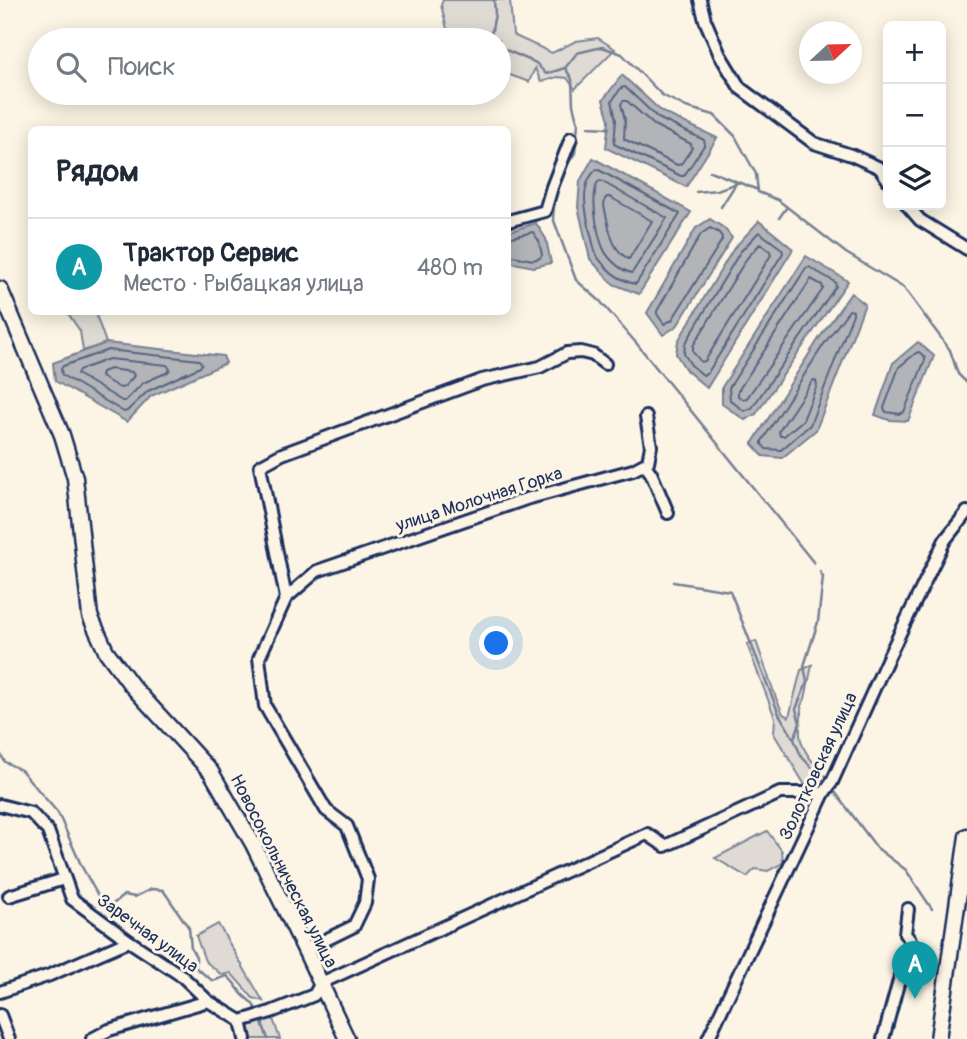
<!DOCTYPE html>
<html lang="ru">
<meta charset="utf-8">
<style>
:root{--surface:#fff;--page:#f6f6f7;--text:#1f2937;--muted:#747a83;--line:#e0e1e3;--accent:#c8321e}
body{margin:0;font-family:Pangolin,sans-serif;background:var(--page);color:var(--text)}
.controls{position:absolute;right:21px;top:21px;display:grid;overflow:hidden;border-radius:10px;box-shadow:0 4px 18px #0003}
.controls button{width:63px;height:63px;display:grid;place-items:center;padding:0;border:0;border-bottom:2px solid var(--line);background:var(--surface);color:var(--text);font:35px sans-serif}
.compass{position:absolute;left:799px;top:21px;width:63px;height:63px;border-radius:50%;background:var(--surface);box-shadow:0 4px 18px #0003;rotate:68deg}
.you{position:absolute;left:497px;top:644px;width:24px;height:24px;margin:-18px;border:5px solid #fff;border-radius:50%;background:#1a73e8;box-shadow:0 0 0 10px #1a73e833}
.badge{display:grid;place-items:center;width:46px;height:46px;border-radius:50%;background:var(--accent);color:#fff;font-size:23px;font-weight:700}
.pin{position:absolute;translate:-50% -58px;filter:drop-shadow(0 2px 4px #0008)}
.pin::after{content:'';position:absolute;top:37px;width:24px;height:21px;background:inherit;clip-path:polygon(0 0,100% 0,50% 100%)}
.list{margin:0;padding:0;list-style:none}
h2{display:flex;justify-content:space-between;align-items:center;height:91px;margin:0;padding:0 28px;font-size:30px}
h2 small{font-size:23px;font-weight:400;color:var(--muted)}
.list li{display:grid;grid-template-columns:46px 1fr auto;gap:21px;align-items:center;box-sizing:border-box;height:98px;padding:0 28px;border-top:2px solid var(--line)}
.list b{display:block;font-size:26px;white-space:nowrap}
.list p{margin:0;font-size:23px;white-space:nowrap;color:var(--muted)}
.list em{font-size:23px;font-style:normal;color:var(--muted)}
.icon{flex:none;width:38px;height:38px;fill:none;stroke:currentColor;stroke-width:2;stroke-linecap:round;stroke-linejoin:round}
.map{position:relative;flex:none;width:967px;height:1039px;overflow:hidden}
.search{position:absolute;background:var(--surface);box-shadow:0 4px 18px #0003;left:28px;top:28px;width:483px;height:77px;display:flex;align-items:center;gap:18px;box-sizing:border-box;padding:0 24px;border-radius:38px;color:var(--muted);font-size:26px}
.panel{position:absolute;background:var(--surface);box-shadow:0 4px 18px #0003;left:28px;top:126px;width:483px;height:189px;border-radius:10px}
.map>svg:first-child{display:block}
.green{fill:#dfdbd4;stroke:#7d8599;stroke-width:2}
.water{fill:#b2b4b8;stroke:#767f94;stroke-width:2}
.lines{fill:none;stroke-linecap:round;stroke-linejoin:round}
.shore{stroke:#576482;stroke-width:2}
.stream{stroke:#767f94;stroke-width:2.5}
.minor-casing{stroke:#1b2f5e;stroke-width:16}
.major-casing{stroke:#1b2f5e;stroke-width:19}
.minor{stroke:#fcf5e5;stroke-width:10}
.major{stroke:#fcf5e5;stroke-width:14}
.labels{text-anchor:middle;stroke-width:6;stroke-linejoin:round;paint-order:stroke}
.street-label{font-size:18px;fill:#1b2f5e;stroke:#fcf5e5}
</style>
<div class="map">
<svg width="967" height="1039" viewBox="0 0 967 1039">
<rect width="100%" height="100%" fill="#fcf5e5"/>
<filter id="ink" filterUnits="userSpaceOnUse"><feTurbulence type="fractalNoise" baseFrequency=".0143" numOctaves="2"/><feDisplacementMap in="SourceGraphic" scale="14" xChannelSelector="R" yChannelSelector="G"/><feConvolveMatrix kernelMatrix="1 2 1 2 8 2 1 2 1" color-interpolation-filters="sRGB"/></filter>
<g filter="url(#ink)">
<path class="green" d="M443,0H510L513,35L552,53L576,41L598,38L615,49L575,89L567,78L557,77L541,82L535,68L529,82L499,71V40H457L447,29L441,5Z
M67,312H95L106,343L83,351L80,331Z
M756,641L776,698L783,714L789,717L801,670L812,665L805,699L801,706C803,716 799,724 800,734C801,752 818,768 829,780L824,787L805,785L774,734L775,718L747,644Z
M767,831L782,851L783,863L768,871L755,869L747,877L715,858Z
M218,924L263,1001L253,998L231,973L222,975L205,961L196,936Z
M272,1016L280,1039H249L248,1034L251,1022Z"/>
<path class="water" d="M622,75L662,112L717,138L686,187L606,148L609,120L603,100Z
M593,158L691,212L639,294L613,284L590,259L578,207L580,181Z
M710,219L724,228L732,238L677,326L663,335L647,313L696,228Z
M759,221L793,249L707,388L686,370L676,354L678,341L734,248Z
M536,223L546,239L551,263L534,267L508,262V232Z
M806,256L848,281L756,414L745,420L722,404V387Z
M851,293L865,304L816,430L782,458L763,456L752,444L818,340Z
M918,342L934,356L908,421L889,420L875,415L893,363Z
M106,343L223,356L226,363L151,396L127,422L55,381L53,363Z"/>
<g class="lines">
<path class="shore" d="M625,87L658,118L704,140L705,144L684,176H681L614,144L616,120L612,101L621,88Z
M623,101H627L654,125L691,144L692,148L681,164L677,165L624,139L625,120L621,104Z
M597,169L680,214L636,284C620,281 606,270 597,256C594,251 593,242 591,235C586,214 578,185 597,169Z
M601,181L667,218L632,273C621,271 608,259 603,248C597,232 590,198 598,182Z
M607,197H610L652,221L629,259C610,250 609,225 604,206L605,199Z
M710,228C715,230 723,234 722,240L672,320L664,324L657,314V311L701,234Z
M759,232L782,249L783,253L707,374L703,375L691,365L684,354L685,344L740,252Z
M508,238L533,232L539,241L542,255L540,258L533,260L508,255
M760,244L770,251L771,255L705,361L701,362L693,352V346L747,258Z
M809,267L835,282L836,286L752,408L744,411L730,400L729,388L806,268Z
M811,279L822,285L823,289L747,398L743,399L738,396V391Z
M849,310L853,311V314L810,425L781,450L766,449L762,444V441L824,344Z
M108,350L199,360L202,364L200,367L148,391L127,411L124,412L62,375L61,369L63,366Z
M919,352L925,357V360L904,412L900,414L886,412L884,408L899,367L916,353Z
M109,359L167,365L170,369L168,372L143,383L125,401H122L77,374L79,370Z
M110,369L132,372L134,376L124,387L120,388L101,377L102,372Z
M813,380L816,381L817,385L803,420L784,436H780L779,431Z"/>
<path class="stream" d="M490,40L495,14L494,0
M499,47L536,63L546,74L565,68L577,53L602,47L622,54L662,95L686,107L714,115L735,136L756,174L758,192L778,200L846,253L904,288L950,350L958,374L967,383
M588,127L609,128
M710,171L758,190
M562,173L575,153L578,124L573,105L572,79L565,68
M696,192L717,190L737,183
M555,196L553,218L576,280L600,301L637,344L814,563
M721,207L737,182
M779,218L787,207
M820,572L823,577L818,622L804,666L807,682L796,709L800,723L794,739L801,756L827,784
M673,582L730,591L779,714L794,739
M0,753L5,762L21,770L58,813L82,867L102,903L113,904L124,895L135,897L151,889L163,890L189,928L191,948L196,957V968L213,981L227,976C234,981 237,988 242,994C249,1001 253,1002 257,1011
M832,788L877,848L906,870L932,909
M260,1017L268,1039"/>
<g class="minor-casing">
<path id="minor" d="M700,0L705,20L720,55L740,88L814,143L851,155L880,168L888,180
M907,205L920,220L967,249
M508,221L545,211L552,187L571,138
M644,464L651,473L668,513
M286,598L317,571L526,499L633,470L648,462L651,446L646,417
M0,805L31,813L48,831L72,899L129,941L182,976L208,1001L241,1021L245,1039
M9,896L64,879
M305,950L354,926L365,903L368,879L347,826L326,810L265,706L259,658L286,598L260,466L282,454L482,380L540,367L567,353L581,352L593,355L605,364
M0,992L50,975L129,941
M0,1015L9,1039
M241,1021L271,1012L314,995L321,983L647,834L665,846L780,793H824
M92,1039L109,1030L208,1001
M708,1039L824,793L832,782L887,660L945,540L967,512
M883,1039L910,940L905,934L908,909"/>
</g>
<g class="major-casing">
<path id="major" d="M0,289L62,435L75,478L90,616L106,651L132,686L211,772L253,844L305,950L347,1039
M938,1039L967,836"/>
</g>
<use href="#minor" class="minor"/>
<use href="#major" class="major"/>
</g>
</g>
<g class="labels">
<g class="street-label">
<text transform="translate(479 499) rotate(-18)" y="6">улица Молочная Горка</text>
<text transform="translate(818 766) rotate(-65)" y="6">Золотковская улица</text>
<text transform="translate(284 871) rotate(63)" y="6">Новосокольническая улица</text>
<text transform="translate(148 933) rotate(36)" y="6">Заречная улица</text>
</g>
</g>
</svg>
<div class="controls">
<button>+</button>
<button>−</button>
<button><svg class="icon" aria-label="layers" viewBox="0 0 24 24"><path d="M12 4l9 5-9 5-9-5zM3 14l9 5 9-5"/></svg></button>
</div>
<svg class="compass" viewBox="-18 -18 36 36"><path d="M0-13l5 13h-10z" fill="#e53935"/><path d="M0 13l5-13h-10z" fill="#747a83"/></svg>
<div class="you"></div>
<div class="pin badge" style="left:915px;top:999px;background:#0f9aa8">A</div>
<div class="search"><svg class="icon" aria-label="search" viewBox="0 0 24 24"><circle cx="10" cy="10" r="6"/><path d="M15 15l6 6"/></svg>Поиск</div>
<section class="panel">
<h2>Рядом<small></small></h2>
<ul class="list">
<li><span class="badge" style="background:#0f9aa8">A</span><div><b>Трактор Сервис</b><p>Место · Рыбацкая улица</p></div><em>480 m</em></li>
</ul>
</section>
</div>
